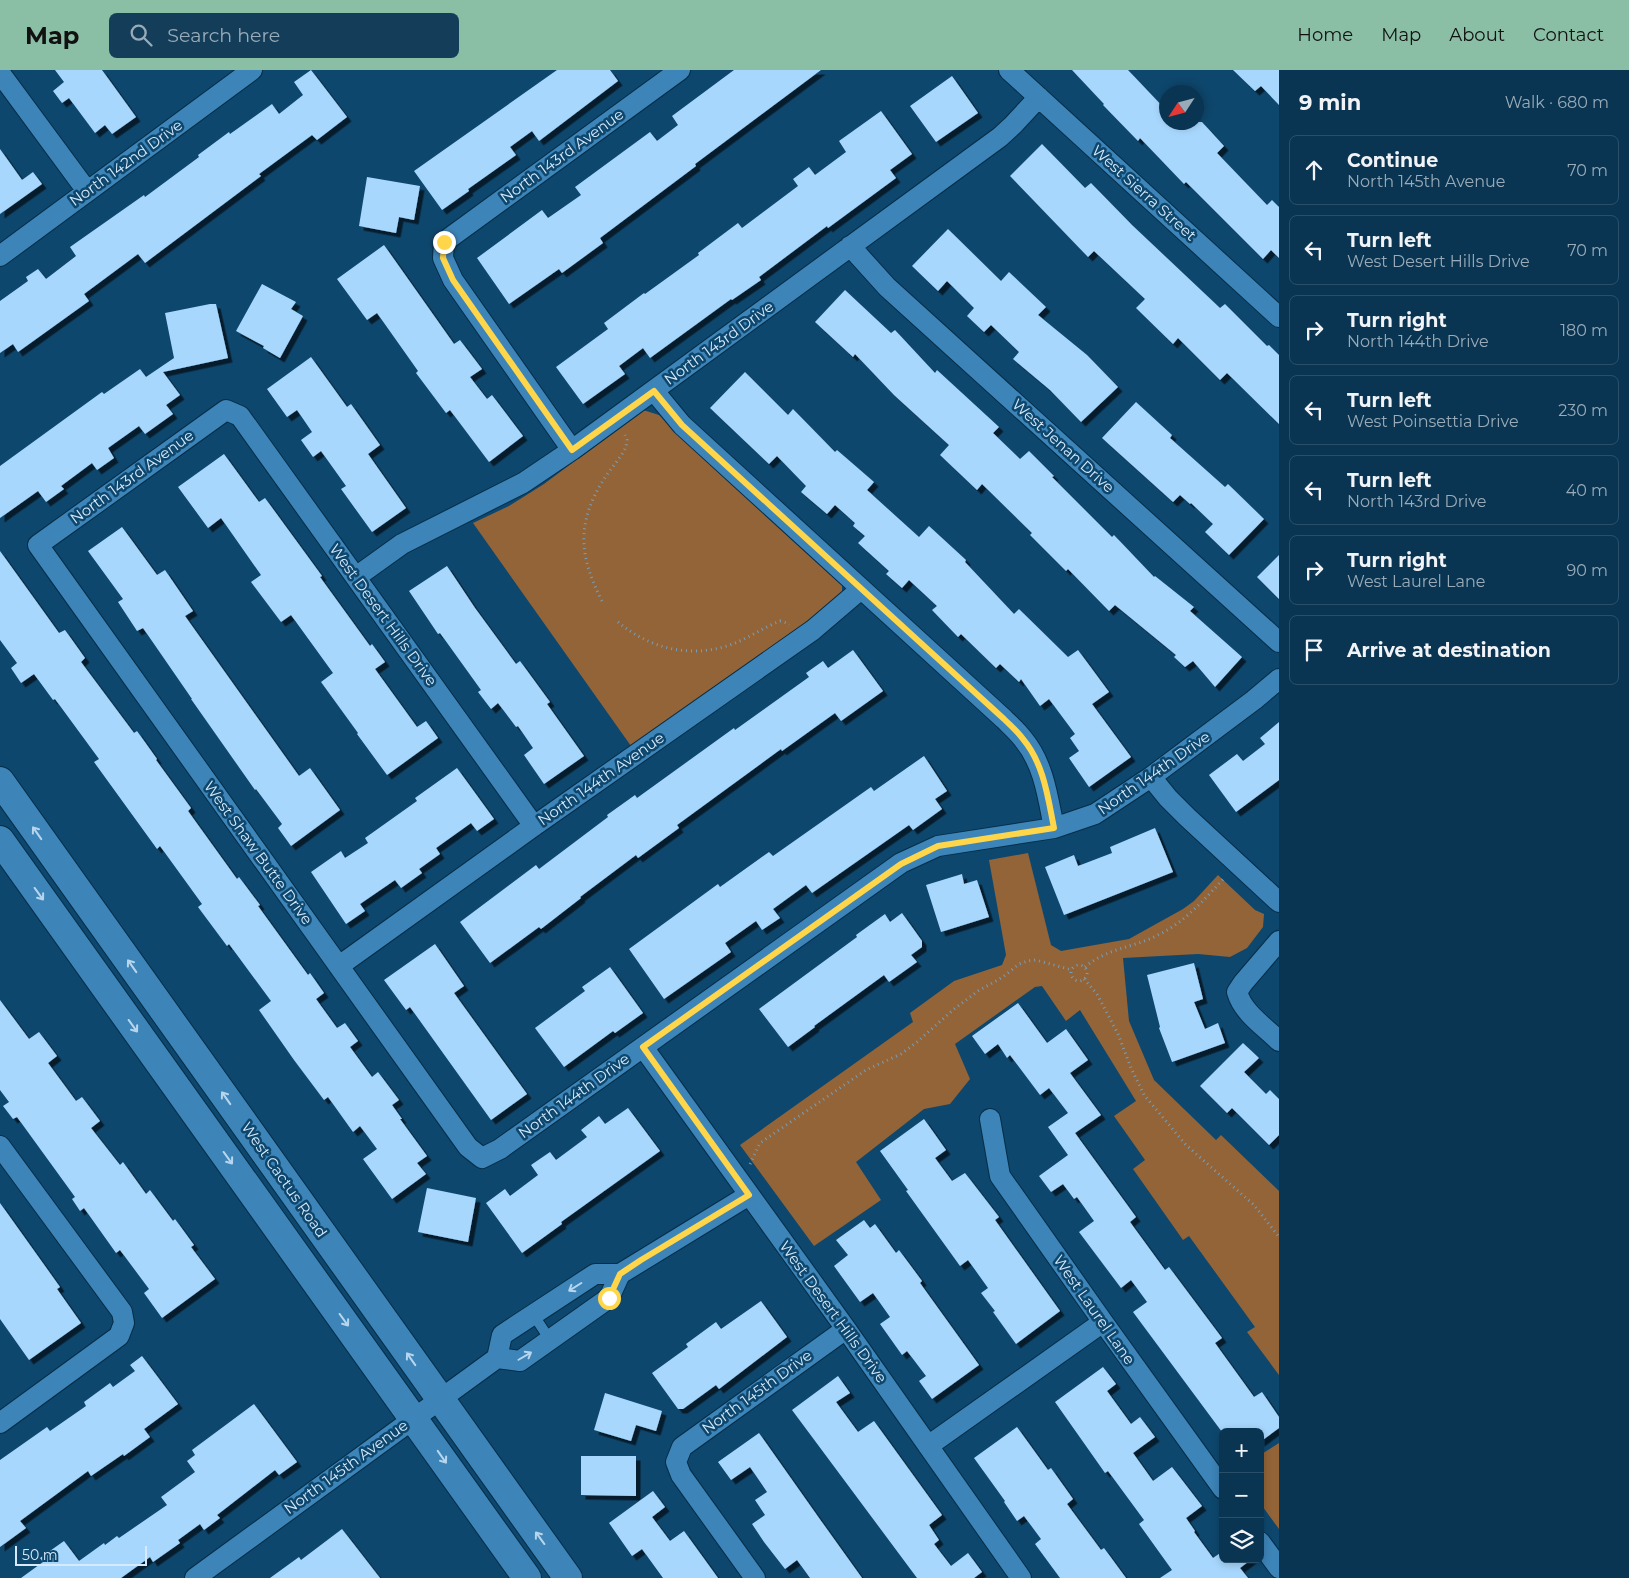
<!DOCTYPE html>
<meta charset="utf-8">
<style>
:root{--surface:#0a3552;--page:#133d59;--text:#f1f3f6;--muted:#99abb8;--line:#2a5069;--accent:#8abfa5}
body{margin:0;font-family:Montserrat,sans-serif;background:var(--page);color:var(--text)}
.controls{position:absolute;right:15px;bottom:15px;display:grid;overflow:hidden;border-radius:8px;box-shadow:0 2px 8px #0003}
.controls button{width:45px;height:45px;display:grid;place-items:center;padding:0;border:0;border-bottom:1px solid var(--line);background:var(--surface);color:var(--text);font:25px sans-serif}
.compass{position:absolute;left:1159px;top:15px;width:45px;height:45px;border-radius:50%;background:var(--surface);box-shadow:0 2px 8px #0003;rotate:234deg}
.scale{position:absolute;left:15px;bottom:12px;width:132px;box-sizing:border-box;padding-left:5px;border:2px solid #d6eafc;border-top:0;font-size:14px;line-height:18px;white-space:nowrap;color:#d6eafc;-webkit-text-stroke:4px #0e476d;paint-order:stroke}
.stop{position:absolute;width:15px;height:15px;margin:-11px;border:4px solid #ffd54a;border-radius:50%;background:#fff}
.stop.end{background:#ffd54a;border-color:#fff;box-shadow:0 1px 5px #0008}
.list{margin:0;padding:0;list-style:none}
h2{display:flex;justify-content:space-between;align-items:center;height:65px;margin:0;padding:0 20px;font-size:21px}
h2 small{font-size:16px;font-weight:400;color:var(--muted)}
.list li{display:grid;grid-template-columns:32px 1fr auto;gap:15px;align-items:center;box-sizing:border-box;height:70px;margin:0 10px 10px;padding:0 10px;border:1px solid var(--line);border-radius:8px}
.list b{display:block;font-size:19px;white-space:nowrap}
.list p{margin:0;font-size:16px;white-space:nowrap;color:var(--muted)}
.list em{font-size:16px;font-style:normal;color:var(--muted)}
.icon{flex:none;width:28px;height:28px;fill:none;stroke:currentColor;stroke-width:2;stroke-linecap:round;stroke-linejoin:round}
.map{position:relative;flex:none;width:1279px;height:1508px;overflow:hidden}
header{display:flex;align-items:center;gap:30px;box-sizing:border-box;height:70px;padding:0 25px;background:var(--accent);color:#111}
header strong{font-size:24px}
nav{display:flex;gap:28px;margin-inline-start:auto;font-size:18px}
.search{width:350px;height:45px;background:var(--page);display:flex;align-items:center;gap:12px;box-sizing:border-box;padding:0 18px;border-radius:8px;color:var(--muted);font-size:19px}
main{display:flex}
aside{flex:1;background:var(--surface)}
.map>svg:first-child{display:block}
.green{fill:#926438}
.building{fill:#a8d7fd;filter:url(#shadow)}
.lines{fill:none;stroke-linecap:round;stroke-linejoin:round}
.lane-casing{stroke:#052d47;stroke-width:12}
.street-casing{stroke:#052d47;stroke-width:22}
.secondary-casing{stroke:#052d47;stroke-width:30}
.path{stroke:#789eb9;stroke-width:3;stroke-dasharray:1 4;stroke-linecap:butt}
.lane{stroke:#3d84b8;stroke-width:10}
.street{stroke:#3d84b8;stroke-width:20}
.secondary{stroke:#3d84b8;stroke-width:28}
.oneway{stroke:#b7d6ee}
.route{stroke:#ffd54a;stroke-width:6}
.labels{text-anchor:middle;stroke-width:5;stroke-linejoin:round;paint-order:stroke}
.street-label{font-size:15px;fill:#d6eafc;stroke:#0e476d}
</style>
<header>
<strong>Map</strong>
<div class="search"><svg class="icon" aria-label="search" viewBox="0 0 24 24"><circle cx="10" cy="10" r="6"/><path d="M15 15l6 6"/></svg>Search here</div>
<nav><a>Home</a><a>Map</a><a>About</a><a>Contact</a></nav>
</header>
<main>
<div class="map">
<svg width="1279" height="1508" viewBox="0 0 1279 1508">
<defs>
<filter id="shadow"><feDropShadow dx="4.5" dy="4.5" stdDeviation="0" flood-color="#0009"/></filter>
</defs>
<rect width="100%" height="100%" fill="#0e476d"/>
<path class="green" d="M643,340L659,345L842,513V529L631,676L473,453L509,436L544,414Z
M1028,783L1051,875L1061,881L1129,869L1183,839L1194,831L1218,805L1255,840L1264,844L1263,857L1247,878L1230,887L1198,884L1123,888L1129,951L1154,1010L1216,1070L1221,1065L1279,1121V1305L1247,1262L1255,1257L1189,1166L1183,1170L1133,1099L1145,1090L1114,1046L1136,1031L1080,940L1066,951L1042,916L1035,917L955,974L970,1009L950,1034L924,1039L856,1092L881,1130L814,1176L740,1075L913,952L910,943L954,911L1002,895L1006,885L989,790Z
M1279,1373V1459L1260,1433V1385Z"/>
<path class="building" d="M55,0H102L136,47L112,64L105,55L95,63L69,28L62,33L53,21L64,12Z
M311,0L347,47L317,70L312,65L259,104L261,106L145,193L138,184L84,224L89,231L18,282L13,274L0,283V231L28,211L26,207L38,199L46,209L76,186L70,177L144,125L145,127L199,87L198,85L229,62L230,64L272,34L279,44L303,25L294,12Z
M557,0H610L618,11L539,71L532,61L510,77L516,85L468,119L469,121L442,140L414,101Z
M734,0H821L695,94L696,96L600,168L603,173L562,203L559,199L509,234L477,188L542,140L548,148L581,125L575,117L650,62L657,71L678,55L672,46Z
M1072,0H1128L1166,40V52H1202L1224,76L1217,83L1267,135L1272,130L1279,137V188L1271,180L1263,189L1186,112L1184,114L1140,68L1138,71L1103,35L1104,34Z
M1233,0H1279V35L1261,16L1255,21Z
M952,6L978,43L936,72L910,36Z
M881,41L912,84L890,100L896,108L828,158L827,156L759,207L761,210L732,230L731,229L650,288L643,278L619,296L625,304L583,334L556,297L608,259L604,253L644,223L645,224L699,185L698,183L738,153L742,158L798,116L793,109L809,97L815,105L846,82L839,71Z
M1042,74L1085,118L1091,113L1132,155L1220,238L1225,234L1267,276L1269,275L1279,285V354L1227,303L1220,310L1178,268L1173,274L1136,238L1145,229L1094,181L1088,187L1010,106Z
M0,79L22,110L33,102L42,114L0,144Z
M367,107L420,116L414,150L399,147L396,163L359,156Z
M948,159L1001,211L1009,202L1046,237L1038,245L1087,285L1118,317L1081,352L1050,320L1013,289L1019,282L991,255L984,262L967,246L974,238L947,211L938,221L912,196Z
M384,175L454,274L460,270L482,299L470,307L487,329L492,325L523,366L489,392L450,340L446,343L416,303L418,301L377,243L367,250L337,209Z
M262,214L296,232L291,239L303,246L280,288L263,278L264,276L236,261Z
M845,220L891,263L895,260L935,303L937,300L999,357L993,363L1020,389L1029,381L1054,406L1052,407L1112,467L1114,465L1154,507L1155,506L1194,537L1190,541L1242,587L1215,617L1193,591L1185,597L1174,587L1176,585L1115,535L1109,541L1068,499L1066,501L1030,465L1032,463L982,414L977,420L940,385L949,375L894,325L855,284L853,287L815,252Z
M210,234H216L228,288L163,302L180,325L166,335L173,344L145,364L139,356L108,378L114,388L97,400L92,393L61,416L64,419L46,432L38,421L0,448V396L102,322L104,324L140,299L146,307L174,288L165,243Z
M311,287L347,337L351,334L380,375L368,384L406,438L372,462L341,419L346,416L321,381L313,387L301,370L312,362L297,340L287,347L267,319Z
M745,302L788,345L793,339L835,382L837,380L874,412L867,420L919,467L929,456L966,490L965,492L1014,544L1019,539L1068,587L1078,580L1109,622L1092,634L1131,687L1089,717L1069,688L1079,681L1070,668L1075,664L1049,629L1040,636L1021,609L1019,612L1000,594L996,598L961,564L958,567L932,540L937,536L909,510L902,518L886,504L889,501L858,473L865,466L853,456L855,453L835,435L827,444L801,422L806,416L777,386L769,394L710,338Z
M1136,332L1172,365L1170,368L1225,417L1228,414L1264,449L1229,485L1205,462L1213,454L1191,433L1190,434L1180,425L1173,432L1102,368Z
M224,384L259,432L265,428L322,506L320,507L370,576L372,574L385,592L375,599L417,657L426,651L438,668L387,705L357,664L358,663L321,612L333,603L291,545L281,552L251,512L261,505L221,448L208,458L178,417Z
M122,457L157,505L165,500L193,541L185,546L299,706L310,698L340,740L291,776L278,758L282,754L256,719L255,720L191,629H192L143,558L137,561L118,532L123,529L88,481Z
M0,481L59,563L65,560L85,588L81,592L134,663L137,661L157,689L156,690L191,738L188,741L237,809L239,807L260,835L258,836L308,905L310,903L324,923L316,929L337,958L345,953L358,971L350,977L372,1007L378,1002L399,1030L392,1035L402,1049H400L427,1086L417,1093L426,1104L392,1129L363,1089L377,1079L360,1056L353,1062L328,1027L324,1030L294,990L259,940L271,931L229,874L227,876L198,837L202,834L160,776L157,779L94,692L99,689L55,629L53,630L34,604L21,613L11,598L17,593L0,570Z
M1279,485V529L1257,507Z
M447,496L475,538L516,594L520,591L550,632L547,634L584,686L544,714L524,685L533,678L518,656L516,657L498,633L491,639L478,622L481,620L440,563L438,564L409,521Z
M853,580L883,621L841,651L835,643L782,681L781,679L677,755L679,758L638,788L636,785L580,827L581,828L541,859L539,857L490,893L460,852L536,795L539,799L608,747L607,745L635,725L637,728L734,658L735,660L809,607L806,603L823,591L828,598Z
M1279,652V710L1236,742L1209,705L1237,684L1243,691L1265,674L1260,668Z
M924,686L947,721L935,729L942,739L913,760L909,755L812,823L806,815L773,839L780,848L762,860L756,851L725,873L731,882L664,929L629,879L718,814L720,817L769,782L773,786L871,717L874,721Z
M457,698L494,749L477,761L471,753L436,778L440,784L419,799L422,803L401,818L395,810L360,834L365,841L346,854L311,802L341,781L345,788L368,773L365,768L417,731L415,728Z
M1155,758L1173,802L1064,845L1045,797L1074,785L1078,796L1112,783L1110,777Z
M962,804L964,814L977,810L989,847L941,862L926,815Z
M902,843L922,871V877L911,885L917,892L889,912L884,905L814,956L815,957L788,977L759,939L857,867L856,865L885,844L890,852Z
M435,874L464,916L454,923L527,1024L491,1050L410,937L406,940L384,910Z
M1194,893L1203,929L1194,932L1205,959L1218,953L1225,973L1172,992L1159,958L1160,957L1147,905Z
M610,897L643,943L615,963L613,961L564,997L535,958L585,921L582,917Z
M0,930L29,969L39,962L57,986L48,993L76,1031L82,1027L100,1051L91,1058L120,1095L123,1092L146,1124L150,1120L173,1151L175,1149L194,1175L191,1177L215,1209L162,1248L144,1223L149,1219L120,1180L116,1183L84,1138L80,1141L72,1129L75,1127L17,1047L13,1049L3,1036L9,1032L0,1020Z
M1018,933L1047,973L1066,959L1088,990L1070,1003L1101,1045L1075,1063L1136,1147L1130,1152L1165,1200L1169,1197L1222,1268L1215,1273L1254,1327L1262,1322L1279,1347V1358L1260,1372V1362H1222L1133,1242L1147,1232L1131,1210L1121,1218L1079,1162L1094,1151L1077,1127L1074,1129L1063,1114L1051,1122L1039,1106L1068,1085L1048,1057L1068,1043L1049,1018L1040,1025L1010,985L1007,988L998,974L985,984L972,966Z
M1243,973L1259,988L1244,1002L1266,1024L1270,1020L1279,1029V1065L1269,1075L1232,1038L1227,1043L1200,1016Z
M628,1038L660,1081L561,1152L562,1154L522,1183L486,1133L505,1119L510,1126L538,1105L531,1095L550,1082L556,1090L587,1067L581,1060L599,1046L605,1054Z
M924,1049L946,1080L935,1088L952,1111L965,1103L999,1147L995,1150L1060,1241L1016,1274L993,1242L995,1241L981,1223L988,1218L968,1190L960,1196L906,1121L908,1120L880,1081Z
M427,1118L476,1128L468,1172L418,1162Z
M0,1133L60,1217L57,1219L81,1253L29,1290L0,1249Z
M864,1150L870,1158L875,1154L896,1183L899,1180L922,1211L920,1213L979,1295L932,1329L919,1311L926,1306L907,1281L902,1285L880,1254L890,1247L873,1223L860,1232L834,1196L848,1185L836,1170Z
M761,1231L787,1267L719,1319L716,1315L683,1339H678L652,1303L688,1277L686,1274L716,1252L721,1259Z
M142,1286L178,1334L144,1359L150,1367L124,1386L123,1384L91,1406L88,1401L20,1451L26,1458L0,1477V1390L47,1357L50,1361L86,1336L84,1332L110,1313L113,1317L135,1301L130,1295Z
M1103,1297L1116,1314L1107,1321L1131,1354L1140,1347L1155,1367L1133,1383L1153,1411L1172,1397L1202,1436L1186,1448L1195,1461L1194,1462L1213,1488L1223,1481V1489H1252L1240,1498L1248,1508H1160L1172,1500L1139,1454L1144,1450L1108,1401L1105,1403L1055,1332Z
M838,1306L850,1323L836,1332L858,1362L874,1351L942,1445L929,1455L939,1470L934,1474L951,1496L968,1483L982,1502L974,1508H917L792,1340Z
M605,1323L662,1341L656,1361L636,1355L631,1371L594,1360Z
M254,1334L297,1392L279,1405L275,1400L217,1445L220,1448L204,1460L200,1454L178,1470L180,1473L153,1492L150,1487L121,1508H21L43,1492L40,1488L64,1471L79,1491L104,1473L105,1475L117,1466L119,1468L167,1435L161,1427L195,1402L187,1391L195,1385L192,1380Z
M1017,1357L1048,1400L1051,1398L1073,1429L1067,1434L1101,1480L1104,1478L1126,1508H1060L1035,1474L1041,1469L1024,1446L1017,1451L1004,1432L1005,1431L974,1388Z
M759,1363L819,1448L862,1508H810L797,1490L785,1499L764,1472L752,1454L765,1445L755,1430L767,1422L750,1397L731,1410L718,1392Z
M581,1386H636V1426L581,1425Z
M653,1421L665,1437L652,1447L670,1471L684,1461L718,1508H663L642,1479L632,1486L609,1453Z
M342,1459L380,1508H270L299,1487L301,1490Z"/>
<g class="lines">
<g class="lane-casing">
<path id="lane" d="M533,1244L550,1270"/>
</g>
<g class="street-casing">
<path id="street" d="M1009,0L1279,247
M0,3L87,121
M850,176L887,217L1279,572
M0,186L252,0
M654,321L682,355L1004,649C1011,656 1018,662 1023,669C1044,694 1048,728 1054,758
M572,380L453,210L443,188L444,172L680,0
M356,507L402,474L523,413L572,380L1000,67L1013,55L1039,27
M1151,707L1168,728L1187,747L1279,832
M534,756L240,346L226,340L38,475L468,1077L482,1088L500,1079L901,793L938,776L1054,758L1095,744L1151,707L1254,630L1279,609
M1279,871L1243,913L1237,922C1243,943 1264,956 1279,971
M339,896L534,756L813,560L861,519
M643,977L846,1259L1021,1508
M990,1049L1000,1106L1103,1252L1223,1419
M0,1076L122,1242L124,1253L119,1266L0,1353
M497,1288L520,1291L609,1228L620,1204L749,1125
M928,1376L1103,1252
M1260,1472L1279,1498
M195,1508L497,1288L502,1265L595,1204H620
M755,1508L681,1405L676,1392L682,1377L846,1259"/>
</g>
<g class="secondary-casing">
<path id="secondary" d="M0,711L568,1508
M0,770L527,1508"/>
</g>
<path class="path" d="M602,531C579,486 576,453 604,409C611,398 620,389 626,377L627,370L625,365
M618,552C649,578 688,588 727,576C746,570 762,558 780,551L787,553L789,555
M1071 903a8 8 0 1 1 16 0a8 8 0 1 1-16 0Z
M1085,897C1107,878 1133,878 1158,865C1185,852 1205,829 1225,807
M1084,909L1097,924L1118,964L1131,998L1144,1025L1186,1075L1254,1135L1279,1167
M750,1094L760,1073L866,1000L901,984L917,972L953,940L978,921L1003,907L1019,894L1028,891L1036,890L1072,900"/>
<use href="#lane" class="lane"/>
<use href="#street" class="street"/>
<use href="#secondary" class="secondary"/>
</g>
<defs><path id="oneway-shaft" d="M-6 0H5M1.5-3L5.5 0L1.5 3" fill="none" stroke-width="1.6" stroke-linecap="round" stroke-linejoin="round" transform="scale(1.25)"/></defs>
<g class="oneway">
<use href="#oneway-shaft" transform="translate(37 763) rotate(-125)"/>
<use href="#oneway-shaft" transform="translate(39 824) rotate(54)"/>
<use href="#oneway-shaft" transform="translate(132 896) rotate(-125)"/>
<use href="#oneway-shaft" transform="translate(133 956) rotate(54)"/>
<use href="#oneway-shaft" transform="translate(226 1028) rotate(-125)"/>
<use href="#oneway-shaft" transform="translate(228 1088) rotate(54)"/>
<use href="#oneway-shaft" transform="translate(575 1217) rotate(148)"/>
<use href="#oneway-shaft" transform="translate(344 1250) rotate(54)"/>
<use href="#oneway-shaft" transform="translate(525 1286) rotate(-30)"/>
<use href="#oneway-shaft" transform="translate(411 1289) rotate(-125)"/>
<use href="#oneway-shaft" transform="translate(442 1387) rotate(55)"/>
<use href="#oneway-shaft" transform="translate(540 1468) rotate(-126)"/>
</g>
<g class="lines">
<path class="route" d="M444,172L443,188L453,210L572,380L654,321L682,355L1004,649C1011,656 1018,662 1023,669C1044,694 1048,728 1054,758L938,776L901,794L643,977L749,1125L641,1190L620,1204L609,1228"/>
</g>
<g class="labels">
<g class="street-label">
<text transform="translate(562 86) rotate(-36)" y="5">North 143rd Avenue</text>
<text transform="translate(126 93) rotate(-36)" y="5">North 142nd Drive</text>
<text transform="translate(1144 123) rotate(42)" y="5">West Sierra Street</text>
<text transform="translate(719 273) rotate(-36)" y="5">North 143rd Drive</text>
<text transform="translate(1063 376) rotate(42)" y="5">West Jenan Drive</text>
<text transform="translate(132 407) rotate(-36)" y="5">North 143rd Avenue</text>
<text transform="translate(383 545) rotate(54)" y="5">West Desert Hills Drive</text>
<text transform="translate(1154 703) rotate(-35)" y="5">North 144th Drive</text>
<text transform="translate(601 709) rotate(-35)" y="5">North 144th Avenue</text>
<text transform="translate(258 783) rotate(54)" y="5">West Shaw Butte Drive</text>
<text transform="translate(574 1026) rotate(-36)" y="5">North 144th Drive</text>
<text transform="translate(284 1110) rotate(55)" y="5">West Cactus Road</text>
<text transform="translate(1094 1240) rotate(55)" y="5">West Laurel Lane</text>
<text transform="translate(833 1242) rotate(54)" y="5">West Desert Hills Drive</text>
<text transform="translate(757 1322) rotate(-36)" y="5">North 145th Drive</text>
<text transform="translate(346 1397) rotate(-36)" y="5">North 145th Avenue</text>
</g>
</g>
</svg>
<div class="controls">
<button>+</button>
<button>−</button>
<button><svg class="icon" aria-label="layers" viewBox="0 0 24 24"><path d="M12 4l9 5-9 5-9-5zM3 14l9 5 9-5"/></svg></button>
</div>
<svg class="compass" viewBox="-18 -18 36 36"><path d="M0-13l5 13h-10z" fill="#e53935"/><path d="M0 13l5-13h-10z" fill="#99abb8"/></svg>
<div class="scale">50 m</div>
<div class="stop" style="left:609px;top:1228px"></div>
<div class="stop end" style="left:444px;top:172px"></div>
</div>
<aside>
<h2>9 min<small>Walk · 680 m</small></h2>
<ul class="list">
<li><svg class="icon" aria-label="ahead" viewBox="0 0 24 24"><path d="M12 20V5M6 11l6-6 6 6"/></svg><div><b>Continue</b><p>North 145th Avenue</p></div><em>70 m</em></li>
<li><svg class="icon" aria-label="left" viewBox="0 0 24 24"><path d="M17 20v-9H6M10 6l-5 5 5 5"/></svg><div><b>Turn left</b><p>West Desert Hills Drive</p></div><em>70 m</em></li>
<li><svg class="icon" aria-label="right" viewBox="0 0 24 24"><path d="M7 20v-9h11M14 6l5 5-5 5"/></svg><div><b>Turn right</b><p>North 144th Drive</p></div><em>180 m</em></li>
<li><svg class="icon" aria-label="left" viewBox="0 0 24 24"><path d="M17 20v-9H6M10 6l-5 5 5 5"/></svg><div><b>Turn left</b><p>West Poinsettia Drive</p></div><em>230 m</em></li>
<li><svg class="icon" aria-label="left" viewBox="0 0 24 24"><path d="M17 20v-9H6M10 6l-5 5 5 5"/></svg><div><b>Turn left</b><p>North 143rd Drive</p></div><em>40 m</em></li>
<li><svg class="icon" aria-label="right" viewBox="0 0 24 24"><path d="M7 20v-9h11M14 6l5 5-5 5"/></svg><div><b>Turn right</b><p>West Laurel Lane</p></div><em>90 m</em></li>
<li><svg class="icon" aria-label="arrive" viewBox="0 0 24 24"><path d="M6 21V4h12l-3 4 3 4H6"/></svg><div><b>Arrive at destination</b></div></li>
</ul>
</aside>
</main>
